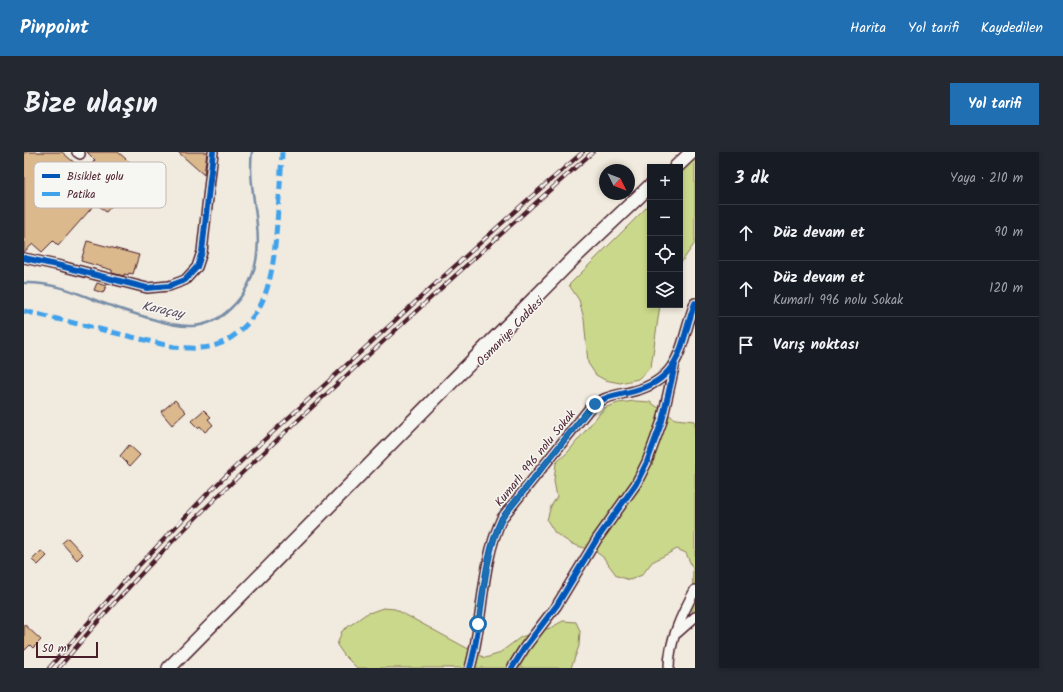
<!DOCTYPE html>
<html lang="tr">
<meta charset="utf-8">
<style>
:root{--surface:#171b24;--page:#242831;--text:#f1f3f6;--muted:#9ea1a6;--line:#363941;--accent:#1f6fb2}
body{margin:0;font-family:Kalam,sans-serif;background:var(--page);color:var(--text)}
.controls{position:absolute;right:12px;top:12px;display:grid;overflow:hidden;border-radius:0px;box-shadow:0 2px 6px #0003}
.controls button{width:36px;height:36px;display:grid;place-items:center;padding:0;border:0;border-bottom:1px solid var(--line);background:var(--surface);color:var(--text);font:20px sans-serif}
.compass{position:absolute;left:575px;top:12px;width:36px;height:36px;border-radius:50%;background:var(--surface);box-shadow:0 2px 6px #0003;rotate:132deg}
.scale{position:absolute;left:12px;bottom:10px;width:62px;box-sizing:border-box;padding-left:4px;border:2px solid #4a1f2b;border-top:0;font-size:11px;line-height:14px;white-space:nowrap;color:#4a1f2b;-webkit-text-stroke:3px #f6f6f2;paint-order:stroke}
.stop{position:absolute;width:12px;height:12px;margin:-9px;border:3px solid #1f6fb2;border-radius:50%;background:#fff}
.stop.end{background:#1f6fb2;border-color:#fff;box-shadow:0 1px 4px #0008}
.list{margin:0;padding:0;list-style:none}
h2{display:flex;justify-content:space-between;align-items:center;height:52px;margin:0;padding:0 16px;font-size:17px}
h2 small{font-size:13px;font-weight:400;color:var(--muted)}
.list li{display:grid;grid-template-columns:26px 1fr auto;gap:12px;align-items:center;box-sizing:border-box;height:56px;padding:0 16px;border-top:1px solid var(--line)}
.list b{display:block;font-size:15px;white-space:nowrap}
.list p{margin:0;font-size:13px;white-space:nowrap;color:var(--muted)}
.list em{font-size:13px;font-style:normal;color:var(--muted)}
.icon{flex:none;width:22px;height:22px;fill:none;stroke:currentColor;stroke-width:2;stroke-linecap:round;stroke-linejoin:round}
.map{position:relative;flex:none;width:671px;height:516px;overflow:hidden;border-radius:0px}
header{display:flex;align-items:center;gap:24px;box-sizing:border-box;height:56px;padding:0 20px;background:var(--accent);color:#fff}
header strong{font-size:19px}
nav{display:flex;gap:22px;margin-inline-start:auto;font-size:14px}
.intro{display:flex;align-items:center;justify-content:space-between;box-sizing:border-box;height:96px;padding:0 24px}
h1{margin:0;font-size:28px}
.button{padding:10px 18px;border-radius:0px;background:var(--accent);color:#fff;font-size:14px;font-weight:700}
main{display:flex;gap:24px;padding:0 24px}
aside{flex:1;background:var(--surface);border-radius:0px;box-shadow:0 2px 6px #0003}
.map>svg:first-child{display:block}
.green{fill:#cad88b;stroke:#8a7c5b}
.lines{fill:none;stroke-linecap:round;stroke-linejoin:round}
.stream{stroke:#788ea7;stroke-width:2.5}
.building{fill:#dbb98d;stroke:#4a1f2b}
.minor-casing{stroke:#4a1f2b;stroke-width:12}
.highway-casing{stroke:#4a1f2b;stroke-width:16}
.minor{stroke:#f6f6f2;stroke-width:9}
.highway{stroke:#f6f6f2;stroke-width:13}
.rail-casing{stroke:#4a1f2b;stroke-width:4}
.rail{stroke:#f6f6f2;stroke-width:2.5;stroke-dasharray:8;stroke-linecap:butt}
.quiet{stroke:#40a2eb;stroke-width:5;stroke-dasharray:10 5;stroke-linecap:butt}
.cycleway-casing{stroke:#f6f6f2;stroke-width:8}
.cycleway{stroke:#0057b8;stroke-width:6}
.route{stroke:#1f6fb2;stroke-width:5}
.labels{text-anchor:middle;stroke-width:3;stroke-linejoin:round;paint-order:stroke}
.street-label{font-size:12px;fill:#4a1f2b;stroke:#f6f6f2}
.water-label{font-size:13px;font-style:italic;fill:#5d4d5e;stroke:#f6f6f2}
.key{fill:#f6f6f2;stroke:#c2b6b6;stroke-width:1}
.key-label{font-size:11px;fill:#4a1f2b}
</style>
<header>
<strong>Pinpoint</strong>
<nav><a>Harita</a><a>Yol tarifi</a><a>Kaydedilen</a></nav>
</header>
<div class="intro"><h1>Bize ulaşın</h1><a class="button">Yol tarifi</a></div>
<main>
<div class="map">
<svg width="671" height="516" viewBox="0 0 671 516">
<rect width="100%" height="100%" fill="#f1eade"/>
<filter id="ink" filterUnits="userSpaceOnUse"><feTurbulence type="fractalNoise" baseFrequency=".025" numOctaves="2"/><feDisplacementMap in="SourceGraphic" scale="8" xChannelSelector="R" yChannelSelector="G"/><feConvolveMatrix kernelMatrix="1 2 1 2 8 2 1 2 1" color-interpolation-filters="sRGB"/></filter>
<g filter="url(#ink)">
<path class="green" d="M671,7V91L656,112V21Z
M626,52V153H636L627,215L614,227L596,231L581,228L572,223L564,211L560,167L555,148L545,133Z
M611,249L626,250L651,267L671,269V470L668,458L669,417L662,401L653,397L628,410L618,423L606,428L593,424L579,405L572,400L548,392L531,381L523,368L527,354L533,345L530,329L532,311L544,300L580,256L594,251Z
M359,456L371,457L461,506L474,502L497,485L526,476L539,469L552,470L556,479L555,494L547,516H333L320,503L313,493L318,479L342,462Z"/>
<g class="lines">
<path class="stream" d="M0,131C28,130 51,140 76,150C93,156 110,162 128,167C141,171 155,175 169,174C184,173 197,166 207,156C220,144 229,126 232,109C239,72 223,36 228,0"/>
</g>
<path class="building" d="M0,0H38L61,20L71,8L63,0H94L118,21L82,60L72,51L34,94L29,89L18,100L9,92L0,100Z
M154,0H183L180,23Z
M63,89L115,103L109,122L105,121L104,123L100,122V124L88,121V118L57,109Z
M73,131L82,134L79,141L70,138Z
M151,248L162,260L148,273L137,260Z
M180,258L187,265L184,267L189,273L181,280L176,274L174,276L167,269Z
M105,293L116,303L106,314L96,304Z
M44,386L59,402L53,408L38,391Z
M17,399L23,404L14,413L8,408Z
M0,472L17,488L9,496L6,493L0,499Z"/>
<g class="lines">
<g class="minor-casing">
<path id="minor" d="M53,0L56,2
M0,106L37,114L123,136L145,134L161,128L173,115L178,100L189,0
M653,481L671,465
M446,516C460,467 456,413 478,366L565,257C581,243 591,244 610,239C659,226 656,191 671,151
M488,516L501,495L533,453L573,387L612,332L623,310L638,269L650,215
M645,516C645,488 658,462 671,438"/>
</g>
<g class="highway-casing">
<path id="highway" d="M652,15L668,0
M145,516L550,106L626,34"/>
</g>
<use href="#minor" class="minor"/>
<use href="#highway" class="highway"/>
<g class="rail-casing">
<path id="rail" d="M25,516L102,427L183,342L228,299L500,51L559,0
M35,516C121,409 222,316 323,223C404,148 486,73 569,0"/>
</g>
<use href="#rail" class="rail"/>
<path class="quiet" d="M0,159L150,195C165,196 181,198 195,192C213,185 230,167 238,150C249,125 251,97 253,70C255,47 257,23 258,0"/>
<g class="cycleway-casing">
<path id="cycleway" d="M0,106L37,114L123,136L145,134L161,128L173,115L178,100L189,0
M446,516C460,467 456,413 478,366L565,257C581,243 591,244 610,239C659,226 656,191 671,151
M488,516L501,495L533,453L573,387L612,332L623,310L638,269L651,213"/>
</g>
<use href="#cycleway" class="cycleway"/>
</g>
</g>
<g class="lines" filter="url(#ink)">
<path class="route" d="M454,472C460,436 463,399 478,366L565,257L571,252"/>
</g>
<g class="labels">
<g class="street-label">
<text transform="translate(486 179) rotate(-46)" y="4">Osmaniye Caddesi</text>
<text transform="translate(511 306) rotate(-51)" y="4">Kumarlı 996 nolu Sokak</text>
</g>
<g class="water-label">
<text transform="translate(139 157) rotate(12)" y="5">Karaçay</text>
</g>
</g>
<rect x="10" y="10" width="132" height="46" rx="6" class="key"/>
<rect x="18" y="22" width="18" height="4" fill="#0057b8"/>
<rect x="18" y="40" width="18" height="4" fill="#40a2eb"/>
<g class="key-label">
<text x="43" y="28">Bisiklet yolu</text>
<text x="43" y="46">Patika</text>
</g>
</svg>
<div class="controls">
<button>+</button>
<button>−</button>
<button><svg class="icon" aria-label="locate" viewBox="0 0 24 24"><circle cx="12" cy="12" r="6"/><path d="M12 2v4M12 18v4M2 12h4M18 12h4"/></svg></button>
<button><svg class="icon" aria-label="layers" viewBox="0 0 24 24"><path d="M12 4l9 5-9 5-9-5zM3 14l9 5 9-5"/></svg></button>
</div>
<svg class="compass" viewBox="-18 -18 36 36"><path d="M0-13l5 13h-10z" fill="#e53935"/><path d="M0 13l5-13h-10z" fill="#9ea1a6"/></svg>
<div class="scale">50 m</div>
<div class="stop" style="left:454px;top:472px"></div>
<div class="stop end" style="left:571px;top:252px"></div>
</div>
<aside>
<h2>3 dk<small>Yaya · 210 m</small></h2>
<ul class="list">
<li><svg class="icon" aria-label="ahead" viewBox="0 0 24 24"><path d="M12 20V5M6 11l6-6 6 6"/></svg><div><b>Düz devam et</b></div><em>90 m</em></li>
<li><svg class="icon" aria-label="ahead" viewBox="0 0 24 24"><path d="M12 20V5M6 11l6-6 6 6"/></svg><div><b>Düz devam et</b><p>Kumarlı 996 nolu Sokak</p></div><em>120 m</em></li>
<li><svg class="icon" aria-label="arrive" viewBox="0 0 24 24"><path d="M6 21V4h12l-3 4 3 4H6"/></svg><div><b>Varış noktası</b></div></li>
</ul>
</aside>
</main>
